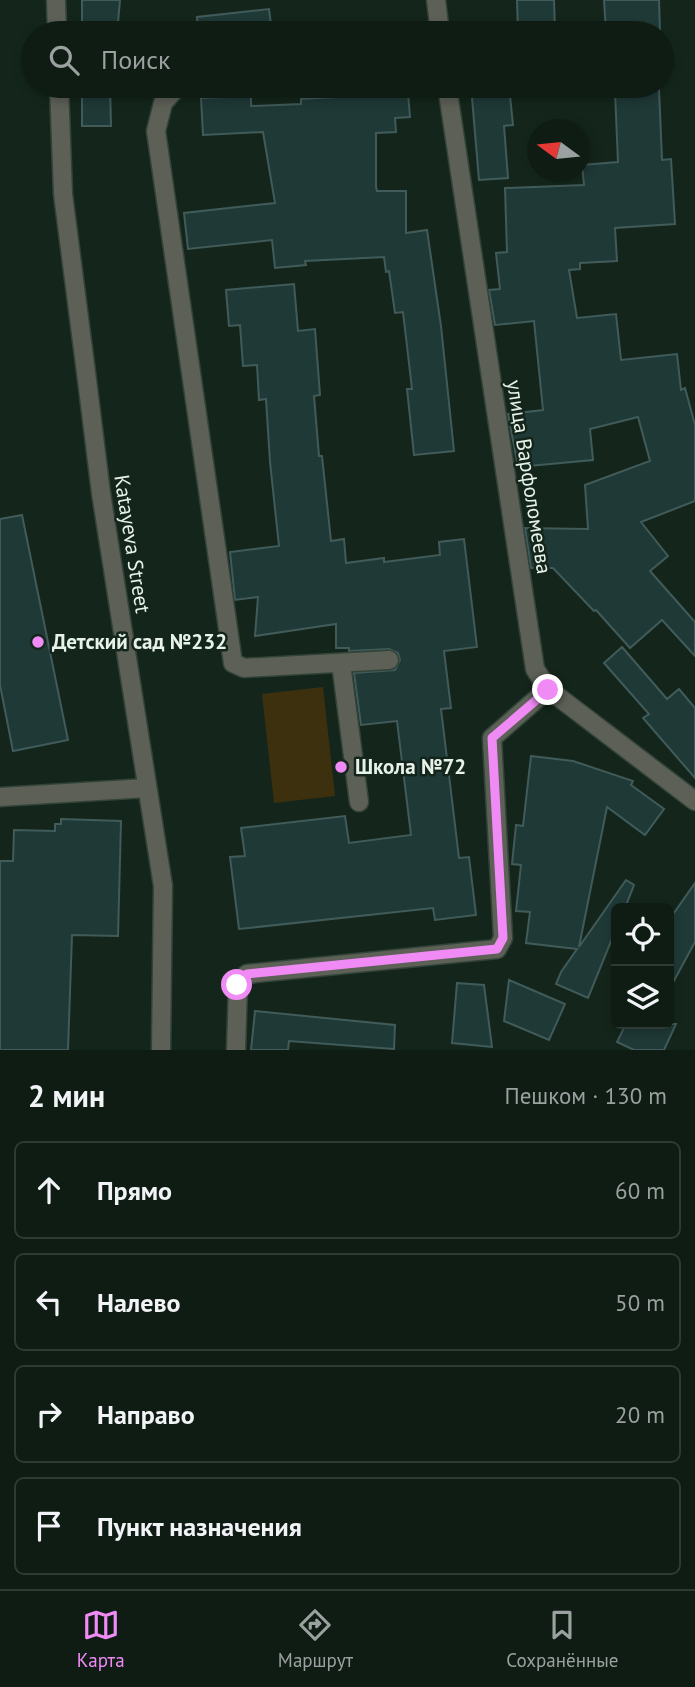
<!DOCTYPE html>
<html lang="ru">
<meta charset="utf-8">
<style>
:root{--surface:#0f1c14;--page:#1d2922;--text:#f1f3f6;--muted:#9ba1a0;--line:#2f3a34;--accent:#f08bf6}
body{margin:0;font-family:"PT Sans",sans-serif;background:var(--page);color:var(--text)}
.controls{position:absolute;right:21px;bottom:21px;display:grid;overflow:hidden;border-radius:10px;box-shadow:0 4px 10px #0003}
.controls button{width:63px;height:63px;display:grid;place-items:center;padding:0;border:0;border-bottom:2px solid var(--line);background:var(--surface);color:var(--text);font:35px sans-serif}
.compass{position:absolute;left:527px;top:119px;width:63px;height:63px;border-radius:50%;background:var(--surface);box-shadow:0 4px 10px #0003;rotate:285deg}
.stop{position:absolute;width:21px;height:21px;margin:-16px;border:5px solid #f08bf6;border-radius:50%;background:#fff}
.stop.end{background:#f08bf6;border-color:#fff;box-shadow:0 2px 7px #0008}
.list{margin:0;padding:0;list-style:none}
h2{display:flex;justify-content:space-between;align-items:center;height:91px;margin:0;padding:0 28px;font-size:30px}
h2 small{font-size:23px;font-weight:400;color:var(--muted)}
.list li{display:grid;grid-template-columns:46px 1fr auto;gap:21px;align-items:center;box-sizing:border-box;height:98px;margin:0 14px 14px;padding:0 14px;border:2px solid var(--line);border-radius:10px}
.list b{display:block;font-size:26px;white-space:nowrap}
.list em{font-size:23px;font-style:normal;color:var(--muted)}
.icon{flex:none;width:38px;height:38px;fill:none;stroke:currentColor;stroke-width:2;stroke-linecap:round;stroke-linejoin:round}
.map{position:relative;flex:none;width:695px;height:1050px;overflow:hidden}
.search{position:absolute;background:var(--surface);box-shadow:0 4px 10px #0003;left:21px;right:21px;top:21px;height:77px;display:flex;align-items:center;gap:18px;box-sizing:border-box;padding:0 24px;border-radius:38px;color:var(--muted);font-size:26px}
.sheet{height:539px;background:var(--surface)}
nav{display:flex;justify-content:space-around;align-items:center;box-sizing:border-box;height:98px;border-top:2px solid var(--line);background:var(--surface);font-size:19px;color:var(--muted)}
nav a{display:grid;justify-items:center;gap:4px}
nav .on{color:var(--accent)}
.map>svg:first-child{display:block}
.green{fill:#3d300f}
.building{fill:#1f3937;stroke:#405b59;stroke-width:2}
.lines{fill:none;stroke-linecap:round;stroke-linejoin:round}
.minor-casing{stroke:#324338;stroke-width:21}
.minor{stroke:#5d6057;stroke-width:18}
.route{stroke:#f08bf6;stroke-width:9}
.poi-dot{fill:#f08bf6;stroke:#14261b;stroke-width:2.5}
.labels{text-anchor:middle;stroke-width:5;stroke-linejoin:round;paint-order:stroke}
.street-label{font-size:21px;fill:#e7f2ea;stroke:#14261b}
.poi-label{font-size:21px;font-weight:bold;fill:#e7f2ea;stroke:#14261b;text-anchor:start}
</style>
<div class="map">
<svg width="695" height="1050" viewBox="0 0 695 1050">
<rect width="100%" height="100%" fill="#14261b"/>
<path class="green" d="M323,687L335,796L274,803L262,694Z"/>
<path class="building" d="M82,0H120L117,33H82Z
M517,0H554L555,32L518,33Z
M604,0H659L660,33H608V31H606Z
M269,9L272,33H198L197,17Z
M82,86H110L111,126H82Z
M471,86H509L513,125L504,126L508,178L479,180Z
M659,89L662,160L671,159L675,224L615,228L617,261L580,263V269L569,270L577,318L616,314L621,360L677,354L681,390L685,388L695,425V501L641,522L668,556L650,571L695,622V656L662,620L630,648L596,610L594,611L553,568H531L525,528L588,529L585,485L650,461L638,417L590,429L593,460L518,467L508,414L543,410L534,321L495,325L489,290L500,289L496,253L507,252L505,188L584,185L582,165L618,162L615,91Z
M408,93L410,117L395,118L396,132L376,133V187L377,191H406V233L427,230L441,326L454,451L414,455L407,389H412L403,312L395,313L389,271L386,272L384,257L305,261L306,265L275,268L272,240L188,249L184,213L275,203L263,132L203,135L201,98L251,96V106L301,104V99Z
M294,284L298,331L315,329L320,395L314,396L319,456H322L331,541L344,539L346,563L384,558V562L440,555L439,542L464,539L477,647L444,651L451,708L441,709L459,858L469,857L476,915L435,920L433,908L239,929L230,857L245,856L241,828L345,816L349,843L411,835L397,721L361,725L354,673L395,670L400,660L398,653L389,649L349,651V648H336V624L255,636L258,597L235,600L230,552L279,546L270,462L266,399L259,400L257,365L243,366L240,325L229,326L226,290Z
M22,515L68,740L13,751L0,685V519Z
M622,647L667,699L679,689L695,708V778L643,718L649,714L604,663Z
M531,756L573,761L633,781L631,785L664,809L645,835L607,807L579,947L626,880L634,885L625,908H616V929L588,998L556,984L561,972L577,949L526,943L530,912L516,911L521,865L512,864L516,825L523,826Z
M61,819L121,821L118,936L72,935L68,1050H0V861H13L14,830L55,831V824H61Z
M695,883V942L669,990V920Z
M509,980L565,1004L549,1040L504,1021Z
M457,983L484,985L492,1047L452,1043Z
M255,1011L395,1025L394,1049L289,1041L288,1050H251Z
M626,1024H676L664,1050H634L617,1042Z"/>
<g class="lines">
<g class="minor-casing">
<path id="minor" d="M56,0L57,33
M436,0L440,33
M59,86L63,194L87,380L101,493L163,886L161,1050
M178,86L163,103L156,131L233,663L244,668L389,660
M447,86L535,669L548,689L695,801
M341,663L359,802
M0,797L147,788
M236,1050L238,985L247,974L497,949L503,938L492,738L548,689"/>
</g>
<use href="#minor" class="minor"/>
</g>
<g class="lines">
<path class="route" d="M237,985L247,974L497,949L503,938L492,738L548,690"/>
</g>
<g class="poi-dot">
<circle cx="38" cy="642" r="7"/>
<circle cx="341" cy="767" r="7"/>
</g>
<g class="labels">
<g class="street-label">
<text transform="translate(529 477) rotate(81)" y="7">улица Варфоломеева</text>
<text transform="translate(132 544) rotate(81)" y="7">Katayeva Street</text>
</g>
<g class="poi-label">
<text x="52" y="649">Детский сад №232</text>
<text x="355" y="774">Школа №72</text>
</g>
</g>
</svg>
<div class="controls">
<button><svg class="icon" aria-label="locate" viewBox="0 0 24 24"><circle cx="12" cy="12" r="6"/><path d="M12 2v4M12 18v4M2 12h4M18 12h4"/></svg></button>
<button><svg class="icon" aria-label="layers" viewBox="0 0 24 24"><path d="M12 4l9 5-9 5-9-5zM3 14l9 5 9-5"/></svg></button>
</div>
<svg class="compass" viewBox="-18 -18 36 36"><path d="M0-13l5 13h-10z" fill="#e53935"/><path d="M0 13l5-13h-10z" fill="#9ba1a0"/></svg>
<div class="stop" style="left:237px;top:985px"></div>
<div class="stop end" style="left:548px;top:690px"></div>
<div class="search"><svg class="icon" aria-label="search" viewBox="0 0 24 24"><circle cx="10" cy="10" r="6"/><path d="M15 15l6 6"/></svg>Поиск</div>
</div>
<section class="sheet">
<h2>2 мин<small>Пешком · 130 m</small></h2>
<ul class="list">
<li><svg class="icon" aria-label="ahead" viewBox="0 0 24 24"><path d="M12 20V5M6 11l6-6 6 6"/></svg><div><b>Прямо</b></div><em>60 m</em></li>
<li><svg class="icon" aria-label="left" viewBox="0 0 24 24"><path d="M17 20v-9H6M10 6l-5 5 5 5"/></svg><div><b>Налево</b></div><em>50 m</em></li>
<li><svg class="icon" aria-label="right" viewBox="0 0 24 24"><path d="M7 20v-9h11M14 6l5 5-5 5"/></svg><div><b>Направо</b></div><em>20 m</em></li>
<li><svg class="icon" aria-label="arrive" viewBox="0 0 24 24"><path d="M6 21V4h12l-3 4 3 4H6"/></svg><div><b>Пункт назначения</b></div></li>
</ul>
</section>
<nav>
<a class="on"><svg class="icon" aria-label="map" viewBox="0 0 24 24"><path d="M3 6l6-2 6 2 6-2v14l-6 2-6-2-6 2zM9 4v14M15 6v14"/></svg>Карта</a>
<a><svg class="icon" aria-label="directions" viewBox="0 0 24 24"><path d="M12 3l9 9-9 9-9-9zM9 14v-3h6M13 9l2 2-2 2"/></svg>Маршрут</a>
<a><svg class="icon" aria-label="saved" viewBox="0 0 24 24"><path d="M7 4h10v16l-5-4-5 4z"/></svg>Сохранённые</a>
</nav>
